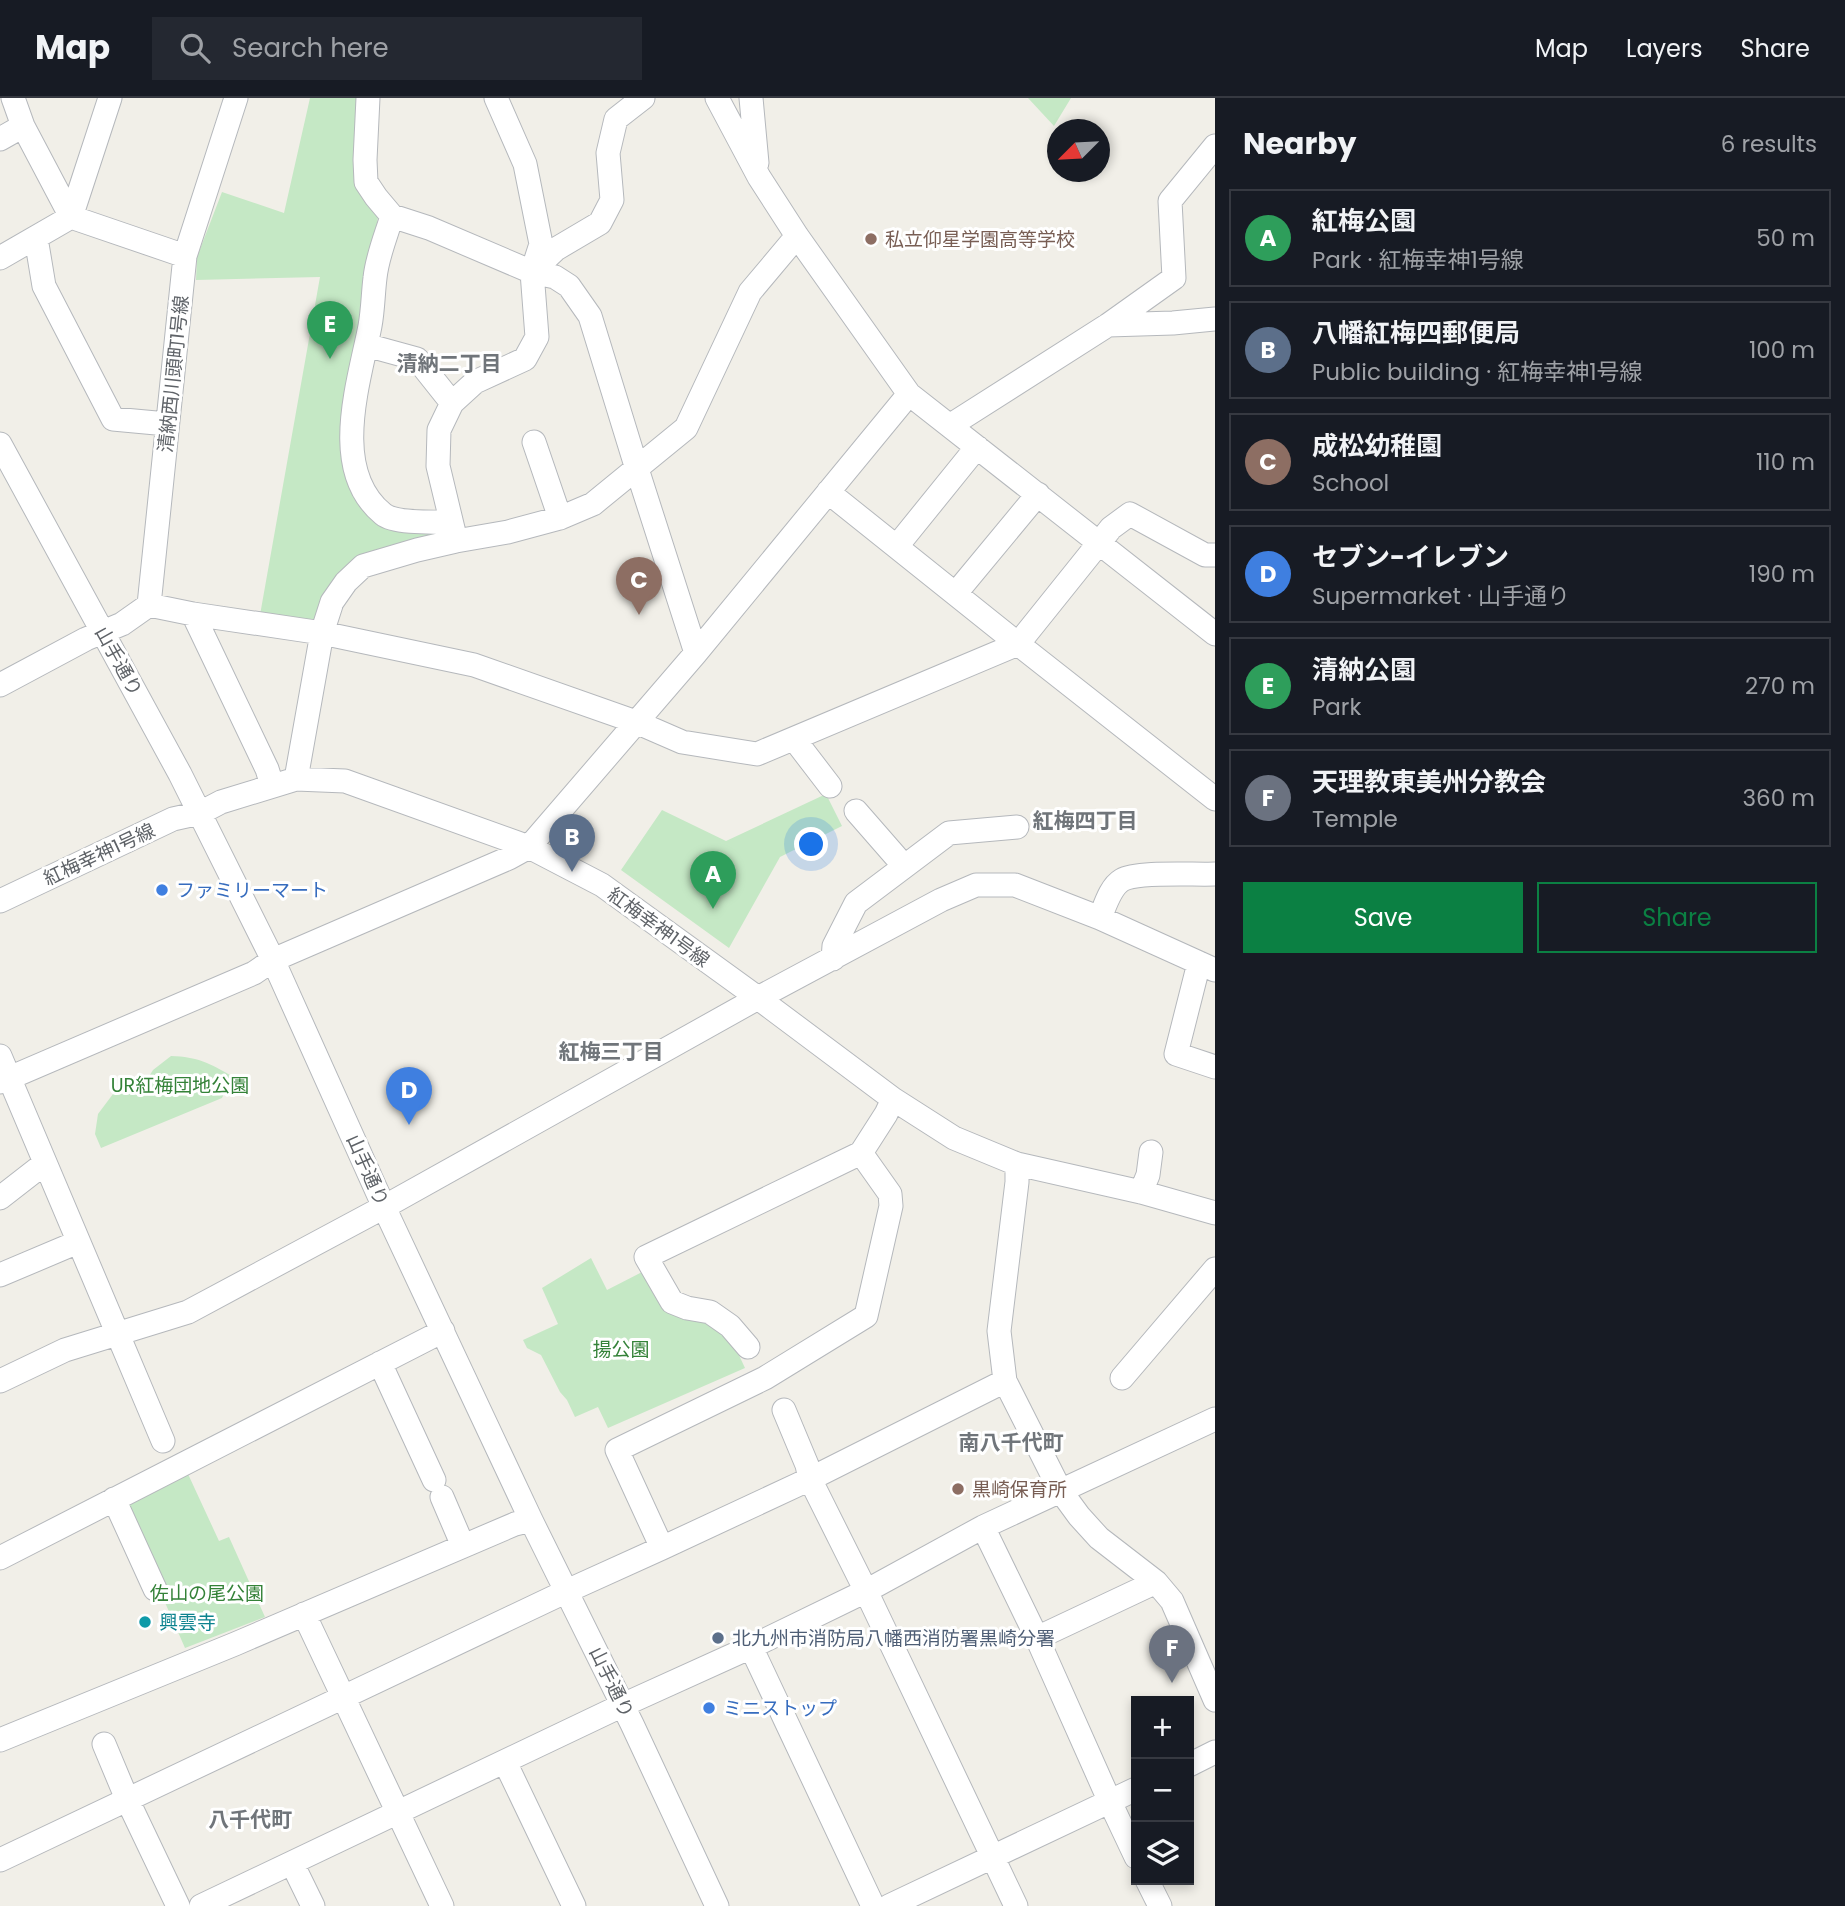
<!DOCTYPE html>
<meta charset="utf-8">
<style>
:root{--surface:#171b24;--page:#242831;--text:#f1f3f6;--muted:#9ea1a6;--line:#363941;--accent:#0b8043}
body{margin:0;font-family:Poppins,"Noto Sans JP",sans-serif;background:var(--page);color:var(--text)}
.controls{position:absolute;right:21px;bottom:21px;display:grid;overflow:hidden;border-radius:0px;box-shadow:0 4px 10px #0003}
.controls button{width:63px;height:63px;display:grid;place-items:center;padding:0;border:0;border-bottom:2px solid var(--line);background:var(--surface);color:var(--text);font:35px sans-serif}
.compass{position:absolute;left:1047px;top:21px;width:63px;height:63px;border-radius:50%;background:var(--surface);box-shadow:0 4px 10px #0003;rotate:246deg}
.you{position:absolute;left:812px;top:747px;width:24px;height:24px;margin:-18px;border:5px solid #fff;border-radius:50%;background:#1a73e8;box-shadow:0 0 0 10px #1a73e833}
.badge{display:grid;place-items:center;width:46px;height:46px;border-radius:50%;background:var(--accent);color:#fff;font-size:23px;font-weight:700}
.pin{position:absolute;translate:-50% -58px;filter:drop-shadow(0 2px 4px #0008)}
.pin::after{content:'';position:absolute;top:37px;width:24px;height:21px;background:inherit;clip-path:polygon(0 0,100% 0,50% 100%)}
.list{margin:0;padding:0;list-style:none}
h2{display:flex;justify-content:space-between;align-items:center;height:91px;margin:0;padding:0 28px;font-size:30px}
h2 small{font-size:23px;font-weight:400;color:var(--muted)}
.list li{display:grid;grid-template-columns:46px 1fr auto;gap:21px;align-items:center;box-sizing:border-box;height:98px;margin:0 14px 14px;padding:0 14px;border:2px solid var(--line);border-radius:0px}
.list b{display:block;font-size:26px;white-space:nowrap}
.list p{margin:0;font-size:23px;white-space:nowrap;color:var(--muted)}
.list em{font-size:23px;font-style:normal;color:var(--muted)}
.actions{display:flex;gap:14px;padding:21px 28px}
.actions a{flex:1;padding:16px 0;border:2px solid var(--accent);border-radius:0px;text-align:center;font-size:24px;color:var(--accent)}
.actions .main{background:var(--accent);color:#fff}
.icon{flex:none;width:38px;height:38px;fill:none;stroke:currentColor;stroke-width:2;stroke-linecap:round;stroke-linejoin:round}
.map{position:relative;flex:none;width:1215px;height:1808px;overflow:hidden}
header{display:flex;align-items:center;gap:42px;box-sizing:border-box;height:98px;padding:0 35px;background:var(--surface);border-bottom:2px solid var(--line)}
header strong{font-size:33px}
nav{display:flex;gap:38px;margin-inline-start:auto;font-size:24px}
.search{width:490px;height:63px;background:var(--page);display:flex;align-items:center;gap:18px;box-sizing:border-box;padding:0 24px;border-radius:0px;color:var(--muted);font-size:26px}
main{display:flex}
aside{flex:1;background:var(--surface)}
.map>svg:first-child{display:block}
.green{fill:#c5e8c5}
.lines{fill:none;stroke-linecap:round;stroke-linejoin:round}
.minor-casing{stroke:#b5b8bc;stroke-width:25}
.minor{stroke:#fff;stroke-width:23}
.education-dot{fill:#8d6e63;stroke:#fff;stroke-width:2.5}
.shop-dot{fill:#3f7fe0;stroke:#fff;stroke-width:2.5}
.culture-dot{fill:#0f9aa8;stroke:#fff;stroke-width:2.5}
.service-dot{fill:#5c6f8a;stroke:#fff;stroke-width:2.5}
.labels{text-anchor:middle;stroke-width:6;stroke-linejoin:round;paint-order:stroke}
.education-label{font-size:19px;fill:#785e54;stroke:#fff;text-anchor:start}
.street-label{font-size:19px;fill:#5f6368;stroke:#fff}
.shop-label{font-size:19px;fill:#366cbe;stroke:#fff;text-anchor:start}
.park-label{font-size:19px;fill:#348238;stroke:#fff}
.culture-label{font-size:19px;fill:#0d838f;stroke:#fff;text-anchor:start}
.service-label{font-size:19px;fill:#4e5e75;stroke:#fff;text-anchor:start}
.neighbourhood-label{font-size:21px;font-weight:bold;fill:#70757a;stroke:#fff}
</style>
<header>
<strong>Map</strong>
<div class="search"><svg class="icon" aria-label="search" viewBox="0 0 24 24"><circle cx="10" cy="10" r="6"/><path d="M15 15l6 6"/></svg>Search here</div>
<nav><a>Map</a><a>Layers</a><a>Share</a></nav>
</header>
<main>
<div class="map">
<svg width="1215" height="1808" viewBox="0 0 1215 1808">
<rect width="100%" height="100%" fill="#f1efe8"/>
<path class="green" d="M310,0H360L355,88L378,119L345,321L369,408L444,434L402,447L316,521L309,526L260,517L320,179L196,182L197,159L222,94L284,115Z
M1028,0H1071L1054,28Z
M826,696L842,728L780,759L729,850L621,772L662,712L726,743Z
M171,958C198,959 209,965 232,978L222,1000L101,1050L95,1036L98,1016L113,996L148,980L153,972Z
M591,1160L607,1192L646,1172L696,1218L730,1238L745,1270L608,1330L598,1309L575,1319L567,1302L560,1294L541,1257L527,1250L523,1242L558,1226L542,1190Z
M188,1376L219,1443L229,1439L265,1519L185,1550L156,1484L125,1407Z"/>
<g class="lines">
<g class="minor-casing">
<path id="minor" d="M13,0L23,28L71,119L185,158
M368,0L365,62L366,84L376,99L392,118L429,130L532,174L555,179L569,188L590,218L637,371L696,555
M717,0L759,79L797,138L909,296
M751,0L757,65
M0,41L23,28
M392,118C386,138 377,159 375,180C373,196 373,212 370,228C359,285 329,372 383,416C395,426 435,424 451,424
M36,140L44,188L113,321L167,326
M0,160L71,119L110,0
M534,172L556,151L600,125L612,102L608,55L616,21L643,0
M1108,227L1174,180L1170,103L1215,48
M366,247L417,261L452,305
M951,327L1108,227L1173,225L1215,221
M534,344L560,420
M0,346L180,676L273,862L384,1109L531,1422L632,1626L717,1808
M828,394L1018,546L1111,430L1130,416L1205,457H1215
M456,443L438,368L439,332L452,305L475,284L525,261L537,239L532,174L541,146L525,66L496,0
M897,448L977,349
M956,495L1038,396
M149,507L193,516L322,535L474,567L636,624L682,644L757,656L1018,546L1215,701
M193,516L267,671L272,687
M0,587L86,541L122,526L149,507L185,158L236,0
M794,641L830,688
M296,681L322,535L332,504L346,484L363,468L417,452L456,443L508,434L560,420L593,406L686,330L750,194L797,138
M856,713L904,768
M0,803L173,721L200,715L221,704L296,681L345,683L529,749L602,787L758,900L893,1001L954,1040L1017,1066L1141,1094L1215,1115
M1100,820C1105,808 1110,789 1122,782C1137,773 1195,777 1215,776
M833,861L834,848L856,805L949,735L1017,729
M1199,865L1176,956L1215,969
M0,958L163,1343
M0,984L254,875L273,862L509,760L529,749L696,555L909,296L1215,536
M1017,1066V1084L999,1233L1005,1283L1060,1392L1079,1418L1099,1440L1156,1484L1172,1503L1215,1602
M1141,1094L1148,1077L1151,1054
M0,1100L45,1065
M0,1177L78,1144
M748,1249L730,1228L710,1214L687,1210L672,1204L646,1159L861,1055L886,1016L893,1001
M380,1265L434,1382
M1122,1280L1215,1171
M0,1283L65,1252L188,1214L384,1109L758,900L941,802L976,787H1015L1100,820L1215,872
M784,1312L807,1367L810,1381L866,1493L1016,1808
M442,1399L463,1448
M114,1401L155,1491
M983,1429L1037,1540L1110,1704L1136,1759
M662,1450L617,1352L765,1280L866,1218L891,1108L890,1096L861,1055
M0,1460L443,1233
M304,1516L442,1808
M1037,1540L1156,1484
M751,1549L873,1808
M0,1642L235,1546L515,1426L531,1422
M104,1646L127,1701L178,1808
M505,1664L574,1808
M1189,1667L1215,1654
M0,1762L567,1493L662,1450L810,1381L1005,1283
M292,1765L313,1808
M1147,1782L1160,1808
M201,1808L623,1607L751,1549L866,1493L983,1429L1215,1321
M889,1808L1136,1691"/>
</g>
<use href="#minor" class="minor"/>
</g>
<g class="education-dot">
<circle cx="871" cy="141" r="7"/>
<circle cx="958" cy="1391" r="7"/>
</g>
<g class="shop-dot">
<circle cx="162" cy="792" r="7"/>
<circle cx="709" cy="1610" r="7"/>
</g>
<circle class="culture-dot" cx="145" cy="1524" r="7"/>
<circle class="service-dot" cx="718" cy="1540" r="7"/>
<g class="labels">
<g class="education-label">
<text x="885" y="148">私立仰星学園高等学校</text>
<text x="972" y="1398">黒崎保育所</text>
</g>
<g class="street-label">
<text transform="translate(173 276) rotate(-84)" y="7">清納西川頭町1号線</text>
<text transform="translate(119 563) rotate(61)" y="7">山手通り</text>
<text transform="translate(99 756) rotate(-25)" y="7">紅梅幸神1号線</text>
<text transform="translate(659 829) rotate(36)" y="7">紅梅幸神1号線</text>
<text transform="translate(368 1072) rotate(66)" y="7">山手通り</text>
<text transform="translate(612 1584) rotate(64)" y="7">山手通り</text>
</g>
<g class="shop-label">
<text x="176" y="799">ファミリーマート</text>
<text x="723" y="1617">ミニストップ</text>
</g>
<g class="park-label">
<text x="180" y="994">UR紅梅団地公園</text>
<text x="621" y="1258">揚公園</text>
<text x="207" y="1502">佐山の尾公園</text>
</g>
<g class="culture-label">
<text x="159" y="1531">興雲寺</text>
</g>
<g class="service-label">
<text x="732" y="1547">北九州市消防局八幡西消防署黒崎分署</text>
</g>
<g class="neighbourhood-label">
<text x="449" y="273">清納二丁目</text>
<text x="1085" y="730">紅梅四丁目</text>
<text x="611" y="961">紅梅三丁目</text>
<text x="1011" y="1352">南八千代町</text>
<text x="250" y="1729">八千代町</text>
</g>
</g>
</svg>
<div class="controls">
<button>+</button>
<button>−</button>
<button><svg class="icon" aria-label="layers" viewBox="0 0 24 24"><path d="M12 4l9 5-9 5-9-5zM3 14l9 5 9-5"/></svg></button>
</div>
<svg class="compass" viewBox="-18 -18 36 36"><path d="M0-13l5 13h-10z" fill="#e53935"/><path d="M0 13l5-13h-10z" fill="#9ea1a6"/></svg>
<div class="you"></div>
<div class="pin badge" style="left:713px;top:811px;background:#2e9e5b">A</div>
<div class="pin badge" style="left:572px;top:774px;background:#5c6f8a">B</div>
<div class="pin badge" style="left:639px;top:517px;background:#8d6e63">C</div>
<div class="pin badge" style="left:409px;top:1027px;background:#3f7fe0">D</div>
<div class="pin badge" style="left:330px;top:261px;background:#2e9e5b">E</div>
<div class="pin badge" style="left:1172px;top:1585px;background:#6b7280">F</div>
</div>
<aside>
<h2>Nearby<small>6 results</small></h2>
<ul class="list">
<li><span class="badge" style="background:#2e9e5b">A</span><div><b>紅梅公園</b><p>Park · 紅梅幸神1号線</p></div><em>50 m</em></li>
<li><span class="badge" style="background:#5c6f8a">B</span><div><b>八幡紅梅四郵便局</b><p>Public building · 紅梅幸神1号線</p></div><em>100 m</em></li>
<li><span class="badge" style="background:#8d6e63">C</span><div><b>成松幼稚園</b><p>School</p></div><em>110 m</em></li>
<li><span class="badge" style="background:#3f7fe0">D</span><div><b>セブン-イレブン</b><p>Supermarket · 山手通り</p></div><em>190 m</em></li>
<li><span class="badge" style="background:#2e9e5b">E</span><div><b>清納公園</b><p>Park</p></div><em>270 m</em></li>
<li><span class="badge" style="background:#6b7280">F</span><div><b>天理教東美州分教会</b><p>Temple</p></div><em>360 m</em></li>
</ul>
<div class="actions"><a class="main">Save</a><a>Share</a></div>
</aside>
</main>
